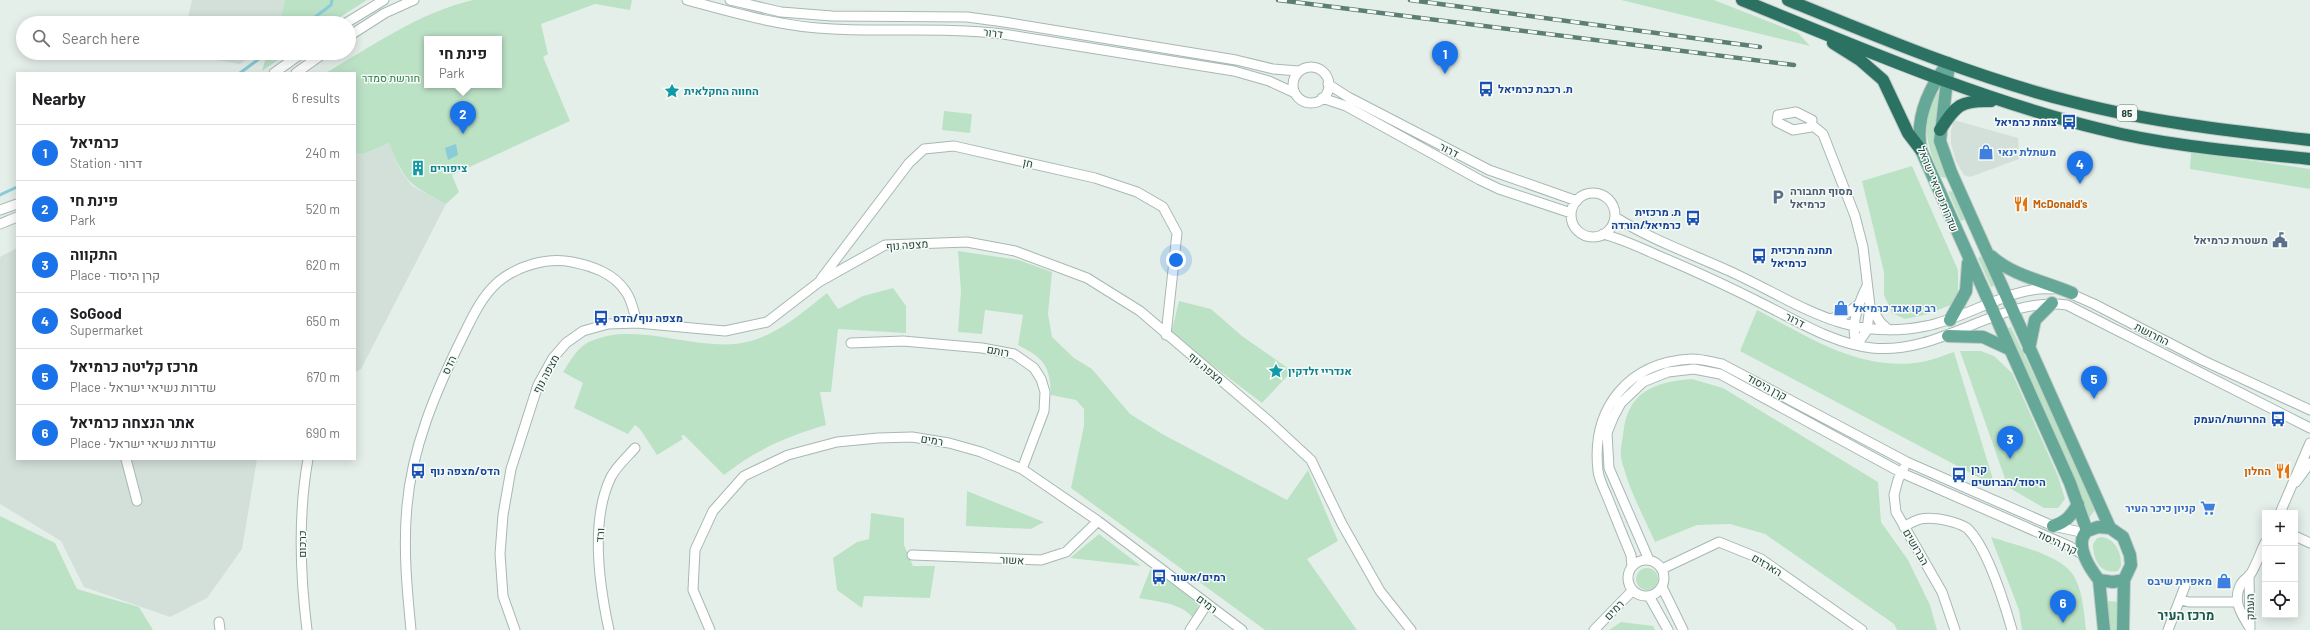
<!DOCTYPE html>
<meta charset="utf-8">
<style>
:root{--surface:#fff;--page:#f6f6f6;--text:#202124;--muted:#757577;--line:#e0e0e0;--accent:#1a73e8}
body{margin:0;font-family:Barlow,Heebo,sans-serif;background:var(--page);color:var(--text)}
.controls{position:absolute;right:12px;bottom:12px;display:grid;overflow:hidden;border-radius:0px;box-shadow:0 2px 10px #0003}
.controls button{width:36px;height:36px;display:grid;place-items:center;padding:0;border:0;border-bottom:1px solid var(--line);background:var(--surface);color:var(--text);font:20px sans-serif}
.you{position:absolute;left:1176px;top:260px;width:14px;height:14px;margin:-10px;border:3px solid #fff;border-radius:50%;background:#1a73e8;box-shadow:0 0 0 6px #1a73e833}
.badge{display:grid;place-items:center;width:26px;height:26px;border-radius:50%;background:var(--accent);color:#fff;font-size:13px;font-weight:700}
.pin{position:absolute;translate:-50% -33px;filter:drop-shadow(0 1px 2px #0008)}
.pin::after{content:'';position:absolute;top:21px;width:14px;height:12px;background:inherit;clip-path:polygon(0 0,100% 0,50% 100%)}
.popup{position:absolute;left:424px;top:36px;width:78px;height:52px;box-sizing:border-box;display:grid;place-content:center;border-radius:0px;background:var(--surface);filter:drop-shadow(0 1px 3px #0005);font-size:13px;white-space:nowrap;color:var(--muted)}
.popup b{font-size:15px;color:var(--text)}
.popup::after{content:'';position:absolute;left:50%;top:100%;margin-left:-8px;border:8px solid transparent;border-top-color:var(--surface)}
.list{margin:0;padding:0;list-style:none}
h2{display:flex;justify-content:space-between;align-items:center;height:52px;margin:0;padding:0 16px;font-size:17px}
h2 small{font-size:13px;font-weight:400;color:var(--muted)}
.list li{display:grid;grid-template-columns:26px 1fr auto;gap:12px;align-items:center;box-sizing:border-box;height:56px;padding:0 16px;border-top:1px solid var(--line)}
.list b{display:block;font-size:15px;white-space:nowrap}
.list p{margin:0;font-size:13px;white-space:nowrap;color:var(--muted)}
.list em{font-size:13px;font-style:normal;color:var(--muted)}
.icon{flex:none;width:22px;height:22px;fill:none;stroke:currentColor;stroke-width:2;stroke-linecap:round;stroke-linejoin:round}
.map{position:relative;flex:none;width:2310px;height:630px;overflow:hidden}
.search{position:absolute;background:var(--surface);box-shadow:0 2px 10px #0003;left:16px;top:16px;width:340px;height:44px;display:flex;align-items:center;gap:10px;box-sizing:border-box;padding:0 14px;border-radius:22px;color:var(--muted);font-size:15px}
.panel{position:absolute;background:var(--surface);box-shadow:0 2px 10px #0003;left:16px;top:72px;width:340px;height:388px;border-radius:0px}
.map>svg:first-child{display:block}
.built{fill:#d3dfd9}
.green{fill:#bce2c6;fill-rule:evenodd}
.water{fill:#89ccd8}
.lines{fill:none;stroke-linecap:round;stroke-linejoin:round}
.stream{stroke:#89ccd8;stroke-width:3}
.minor-casing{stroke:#a7b8b2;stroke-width:11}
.major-casing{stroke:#c1cac8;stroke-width:14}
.highway-casing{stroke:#c1cac8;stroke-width:14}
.minor{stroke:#fff;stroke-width:9}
.major{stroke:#66a897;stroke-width:12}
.highway{stroke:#2b7263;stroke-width:12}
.rail-casing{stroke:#5d7e75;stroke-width:4.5}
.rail{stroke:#f6fbf8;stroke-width:3;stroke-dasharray:9;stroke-linecap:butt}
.labels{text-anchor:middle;stroke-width:3;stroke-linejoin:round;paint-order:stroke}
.shield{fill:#f6fbf8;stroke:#627a73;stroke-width:1}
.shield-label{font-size:10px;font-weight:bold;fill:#22433a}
.street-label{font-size:11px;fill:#22433a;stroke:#f6fbf8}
.park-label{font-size:11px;fill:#287d49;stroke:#f6fbf8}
.transit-label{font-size:11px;font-weight:bold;fill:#164399;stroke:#f6fbf8;text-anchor:start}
.culture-label{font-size:11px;font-weight:bold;fill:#0d838f;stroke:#f6fbf8;text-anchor:start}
.shop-label{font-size:11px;font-weight:bold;fill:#366cbe;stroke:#f6fbf8;text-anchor:start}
.service-label{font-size:11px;font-weight:bold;fill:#4e5e75;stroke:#f6fbf8;text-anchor:start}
.food-label{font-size:11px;font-weight:bold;fill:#c56008;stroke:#f6fbf8;text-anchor:start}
.quarter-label{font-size:13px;font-weight:bold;fill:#1c5749;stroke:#f6fbf8}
</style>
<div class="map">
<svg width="2310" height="630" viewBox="0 0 2310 630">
<rect width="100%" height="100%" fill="#e5efea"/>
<path class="built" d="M192,0H285L279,23H187Z
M194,53H257L240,64L193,56Z
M1954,120L2018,138L2019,159L1970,177L1964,175L1956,161L1951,144V131Z
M389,143L401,171L412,186L446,204L361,369L355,372V153L364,154Z
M17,248V459H257L242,549L207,598L170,617L84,587L61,541L0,504V257Z"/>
<path class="green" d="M285,0H367L331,23H279Z
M473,0H632L630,10L595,4L541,24L548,54L543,57L570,121L452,175L459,192L446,204C409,184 406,184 389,143L364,154L355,153V73H326C372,46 420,12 473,0ZM427,39H499V85H427Z
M1621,0H1714L1798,33L1810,46Z
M267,53H288L262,71Z
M1935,92L1943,95C1931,131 1933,142 1947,177L1946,178L1941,177C1925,144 1922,127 1935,92Z
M944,111L972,114L970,133L942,130Z
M2191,152L2310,169V189L2190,169Z
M1912,166L1958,270V291L1953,304L1928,314L1905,319L1892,313L1884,295V272L1862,181Z
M1948,191L1955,192L1966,219L1961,221Z
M958,251L1019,260L1052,272L1048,314L1052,337L1074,358L1092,369L1130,414L1164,435L1287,500L1308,470L1338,541L1307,559L1357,630H1265L1071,488L1084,426V409L1076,400L1051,395C1050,366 1044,358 1018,345L1023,315L985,310L982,334L958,332L961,291Z
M1983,255L1996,285L1991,287L1978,258Z
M893,288L906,306V333L838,329L831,392H820L826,425C788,436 755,450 724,475L684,435L681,436L683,439L657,455L640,429L635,425L628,434L574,408L583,383L563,372C570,361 578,346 591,341C642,320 699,355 751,341C781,332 803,312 827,293L838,309L863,296Z
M1179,301L1211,309L1242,336L1292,371L1262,403L1171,334Z
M1757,310C1809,337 1860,372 1922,362C1933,360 1944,355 1954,352L1995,486L1740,351Z
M2011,327L2089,490L2095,510L2088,519L2006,329Z
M1960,351H1981L1994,356L2012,373L2058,476L2065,499L2058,508H2044L2008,487Z
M1692,379L1723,388L1878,482L1881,522L1908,560L1930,605L1937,630H1897L1894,624L1765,534L1730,524L1697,525L1655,542C1643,515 1627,486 1621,457C1620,450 1622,442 1623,435C1627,392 1653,382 1692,379Z
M967,491L1044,522L1031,529L966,526Z
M871,513L904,518V545L913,566H935L930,598L864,596L862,608L837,590L833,558L857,542L869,539Z
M0,516L55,543L77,589L139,607L153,630H0Z
M1099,534L1141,566L1070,558Z
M1991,537C2015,545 2064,555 2075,578C2083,593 2084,614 2086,630H2022L2019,610Z
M2101,537C2115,538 2122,553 2121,566L2118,571C2100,575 2093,559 2093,544L2097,538Z
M1151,568L1199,604L1194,619C1182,603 1159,602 1139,598Z
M1636 579a11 11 0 1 1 22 0a11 11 0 1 1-22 0Z
M2108,601L2119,602V630H2109Z
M1621,622L1653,626L1655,630H1609Z"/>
<path class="water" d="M456,144L458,155L448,160L445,148Z"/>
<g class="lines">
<path class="stream" d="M307,23L331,5L332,0
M240,73L267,53
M0,195L17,187"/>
<g class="minor-casing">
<path id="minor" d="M687,0C735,13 782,27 833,29C890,32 946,27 1003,34L1234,71L1269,81L1295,93
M730,0L781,12L832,16L967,17L1004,22L1236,60L1273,69L1299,71
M346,23L384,0
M349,36L385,13L414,0
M1293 85a18 18 0 1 1 36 0a18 18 0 1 1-36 0Z
M274,73L302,53
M296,73L324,53
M1328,84L1348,97L1489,170L1577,201
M1322,98L1346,106L1480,180L1499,189L1571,213
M1796,112L1812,120L1811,127L1793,130L1777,122L1778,115Z
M1812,125L1823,134L1855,216L1863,247L1870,306L1867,330L1857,345
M1571 215a22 22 0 1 1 44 0a22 22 0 1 1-44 0Z
M0,210L17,204
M1615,217C1650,239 1689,253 1727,270C1796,301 1845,343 1926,326C1965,319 2014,285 2052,289
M0,224L17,217
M1603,234C1622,239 1639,247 1657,255C1695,271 1732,288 1769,307C1801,323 1835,344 1872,348C1942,355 1999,296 2067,305L2310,428
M821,279L909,163L924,149L954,146L1095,178L1137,192L1163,207L1177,233L1166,335
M2067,292L2094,304L2204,361L2310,410
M1870,306L1880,322L1889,330
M1829,319L1844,315L1858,305
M851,343L903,341L982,348L1014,354L1034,368L1041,379L1045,392L1044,411L1022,469
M1857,345C1849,326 1859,302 1867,286
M126,459L137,501
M1904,468L1898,480L1894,495L1896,512L1942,592L1955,630
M2296,482L2310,463
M2280,513L2310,443
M1904,527C1918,518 1924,517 1939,519C1947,520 1962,524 1968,529C1988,549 2004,602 2012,630
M2295,536L2310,543
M912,555L1041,560L1066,552L1098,521
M1628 578a18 18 0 1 1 36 0a18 18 0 1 1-36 0Z
M1649,560L1609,468L1607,433L1613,418L1621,403L1643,382L1668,372L1694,369L1720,374L1902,473L2069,546L2085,556
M1632,567L1631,555C1623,536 1615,516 1607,496C1604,489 1599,479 1598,471C1591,408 1628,362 1692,359C1702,359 1712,362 1722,364L1907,462L2053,526L2085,533
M1662,569L1719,542L1761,559L1862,630
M2249,575L2250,627
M1662,587L1683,630
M1649,596L1668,630
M2181,600L2189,602H2233
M219,622L220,630
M2250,628C2241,614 2232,600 2241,584C2243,580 2247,578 2250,575C2256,566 2260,553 2265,543
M307,630C300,574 298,515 308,459
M411,630C407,589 403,548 407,506C412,448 435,393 461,340C471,320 480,298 498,282C517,266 547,257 572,262C592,266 614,273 626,292C632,300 634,313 637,323
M515,630L503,596L500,554L503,515L511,469L538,385L553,358L566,343L583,331L608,324L637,323L725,331L767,322L819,282L885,245L967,242L1015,251L1087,278L1140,311L1270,422L1311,460L1342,524L1380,591L1411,630
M609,630C599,584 590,520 611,477C616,467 627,457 635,448
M710,630L693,590L695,550L713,511L744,476L788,455L837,442L878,438L912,437L949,443L981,452L1022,469L1098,521L1242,630
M1190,630L1207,604
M1594,630L1633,590
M2168,630L2185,586"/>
</g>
<g class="major-casing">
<path id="major" d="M1948,63C1929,88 1915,119 1921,150L2070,483L2087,531
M1948,72L1940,141L1951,172L2110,528
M1991,256C2013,276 2044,281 2072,293
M1950,320L1966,291L1968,263
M1948,336L1983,337L2009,349
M2029,349L2035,320L2052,303
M2053,526C2066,522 2071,516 2078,504
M2099,580L2104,630
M2123,630L2124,580L2131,565L2130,555L2123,537L2110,528L2098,527L2087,531C2073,544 2091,570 2099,580L2113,582L2124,580"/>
</g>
<g class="highway-casing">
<path id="highway" d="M1742,0C1860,48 1977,99 2100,129C2166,146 2242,152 2310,159
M1788,0C1881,38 1976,78 2073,102C2150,122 2231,131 2310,140
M1833,43L1860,60L1883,80L1908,133L1921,150
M1940,130C1956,105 1961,100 1991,101"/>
</g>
<use href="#minor" class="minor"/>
<use href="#major" class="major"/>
<use href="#highway" class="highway"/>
<g class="rail-casing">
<path id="rail" d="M1278,0L1794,65
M1410,0L1760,47"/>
</g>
<use href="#rail" class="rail"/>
</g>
<defs>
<g id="bus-bare" transform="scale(1.2)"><path d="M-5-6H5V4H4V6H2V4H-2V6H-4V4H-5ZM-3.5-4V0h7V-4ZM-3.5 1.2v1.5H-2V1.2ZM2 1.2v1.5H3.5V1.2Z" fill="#1a4fb4" stroke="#f6fbf8" stroke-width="2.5" paint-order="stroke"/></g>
<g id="sight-bare" transform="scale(1.2)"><path d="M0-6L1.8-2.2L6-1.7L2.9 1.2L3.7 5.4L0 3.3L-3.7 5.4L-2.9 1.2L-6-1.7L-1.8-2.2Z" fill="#0f9aa8" stroke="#f6fbf8" stroke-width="2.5" paint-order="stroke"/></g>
<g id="shop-bare" transform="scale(1.2)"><path d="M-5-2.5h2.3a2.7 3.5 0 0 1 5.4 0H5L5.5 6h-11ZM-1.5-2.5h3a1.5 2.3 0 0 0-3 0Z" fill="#3f7fe0" stroke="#f6fbf8" stroke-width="2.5" paint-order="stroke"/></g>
<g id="building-bare" transform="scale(1.2)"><path d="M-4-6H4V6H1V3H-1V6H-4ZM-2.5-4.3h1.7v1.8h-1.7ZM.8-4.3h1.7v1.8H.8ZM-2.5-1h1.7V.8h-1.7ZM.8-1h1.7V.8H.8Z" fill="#0f9aa8" stroke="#f6fbf8" stroke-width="2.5" paint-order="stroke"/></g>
<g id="parking-bare" transform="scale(1.2)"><path d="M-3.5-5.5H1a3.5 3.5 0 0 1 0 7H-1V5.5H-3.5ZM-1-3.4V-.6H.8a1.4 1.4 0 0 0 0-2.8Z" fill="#5c6f8a" stroke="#f6fbf8" stroke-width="2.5" paint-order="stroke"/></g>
<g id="restaurant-bare" transform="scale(1.2)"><path d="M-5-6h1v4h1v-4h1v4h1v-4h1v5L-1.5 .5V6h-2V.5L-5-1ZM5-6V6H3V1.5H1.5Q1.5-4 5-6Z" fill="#e8710a" stroke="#f6fbf8" stroke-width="2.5" paint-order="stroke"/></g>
<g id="civic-bare" transform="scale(1.2)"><path d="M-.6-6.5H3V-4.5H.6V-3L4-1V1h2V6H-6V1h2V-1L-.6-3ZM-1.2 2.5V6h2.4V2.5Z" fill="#5c6f8a" stroke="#f6fbf8" stroke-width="2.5" paint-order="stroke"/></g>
<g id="supermarket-bare" transform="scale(1.2)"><path d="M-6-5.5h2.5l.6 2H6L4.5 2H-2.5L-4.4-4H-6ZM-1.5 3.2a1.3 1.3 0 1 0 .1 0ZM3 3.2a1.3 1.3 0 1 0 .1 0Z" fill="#3f7fe0" stroke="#f6fbf8" stroke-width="2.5" paint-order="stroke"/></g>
</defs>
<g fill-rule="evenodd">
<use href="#bus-bare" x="1486" y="89"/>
<use href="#sight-bare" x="672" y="91"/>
<use href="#bus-bare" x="2069" y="122"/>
<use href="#shop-bare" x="1986" y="152"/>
<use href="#building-bare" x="418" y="168"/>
<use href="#parking-bare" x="1778" y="197"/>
<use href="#restaurant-bare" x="2021" y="204"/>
<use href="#bus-bare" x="1693" y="218"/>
<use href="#civic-bare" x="2280" y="240"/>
<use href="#bus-bare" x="1759" y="256"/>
<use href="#shop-bare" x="1841" y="308"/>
<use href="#bus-bare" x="601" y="318"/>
<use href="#sight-bare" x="1276" y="371"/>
<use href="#bus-bare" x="2278" y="419"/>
<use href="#bus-bare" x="418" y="471"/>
<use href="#restaurant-bare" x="2283" y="471"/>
<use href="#bus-bare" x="1959" y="475"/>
<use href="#supermarket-bare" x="2208" y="508"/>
<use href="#bus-bare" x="1159" y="577"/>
<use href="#shop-bare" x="2224" y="581"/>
</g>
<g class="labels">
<rect class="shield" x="2117" y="105" width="20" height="16" rx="3"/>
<g class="shield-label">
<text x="2127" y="117">85</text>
</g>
<g class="street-label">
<text transform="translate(993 33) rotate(7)" y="4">דרור</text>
<text transform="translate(1449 150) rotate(27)" y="4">דרור</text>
<text transform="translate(1028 163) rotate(13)" y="4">חן</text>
<text transform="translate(1938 189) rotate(68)" y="4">שדרות נשיאי ישראל</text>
<text transform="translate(907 245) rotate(-4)" y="4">מצפה נוף</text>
<text transform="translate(1795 320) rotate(27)" y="4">דרור</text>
<text transform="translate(2152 334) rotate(27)" y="4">החרושת</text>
<text transform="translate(998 351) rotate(11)" y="4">רותם</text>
<text transform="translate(449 365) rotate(-65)" y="4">הדס</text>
<text transform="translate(1206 368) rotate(40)" y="4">מצפה נוף</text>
<text transform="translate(546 374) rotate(-61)" y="4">מצפה נוף</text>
<text transform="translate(1767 387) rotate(28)" y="4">קרן היסוד</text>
<text transform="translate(932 440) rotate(9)" y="4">רמים</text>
<text transform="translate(600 535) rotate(-87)" y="4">ורד</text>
<text transform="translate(2057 542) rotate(25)" y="4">קרן היסוד</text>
<text transform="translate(302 544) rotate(-90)" y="4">כרכום</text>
<text transform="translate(1916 547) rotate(60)" y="4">הברושים</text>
<text transform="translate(1012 560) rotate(2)" y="4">אשור</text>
<text transform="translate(1767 565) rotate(31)" y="4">הארזים</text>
<text transform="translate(1207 604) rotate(37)" y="4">רמים</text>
<text transform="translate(2250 607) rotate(-91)" y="4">העמק</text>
<text transform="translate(1614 610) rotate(-46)" y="4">רמים</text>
</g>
<g class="park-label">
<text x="391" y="82">חורשת סמדר</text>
</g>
<g class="transit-label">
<text x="1498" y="93">ת. רכבת כרמיאל</text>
<text x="2057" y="126" text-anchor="end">צומת כרמיאל</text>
<text x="1681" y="216" text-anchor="end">ת. מרכזית<tspan x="1681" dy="13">כרמיאל/הורדה</tspan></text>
<text x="1771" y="254">תחנה מרכזית<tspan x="1771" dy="13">כרמיאל</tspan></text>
<text x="613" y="322">מצפה נוף/הדס</text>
<text x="2266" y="423" text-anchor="end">החרושת/העמק</text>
<text x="1971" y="473">קרן<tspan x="1971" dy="13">היסוד/הברושים</tspan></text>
<text x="430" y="475">הדס/מצפה נוף</text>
<text x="1171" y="581">רמים/אשור</text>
</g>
<g class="culture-label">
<text x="684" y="95">החווה החקלאית</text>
<text x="430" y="172">ציפורים</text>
<text x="1288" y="375">אנדריי זלדקין</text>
</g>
<g class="shop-label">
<text x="1998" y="156">משתלת ינאי</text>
<text x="1853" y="312">רב קו אגד כרמיאל</text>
<text x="2196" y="512" text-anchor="end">קניון כיכר העיר</text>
<text x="2212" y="585" text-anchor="end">מאפיית שיבס</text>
</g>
<g class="service-label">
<text x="1790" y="195">מסוף תחבורה<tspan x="1790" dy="13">כרמיאל</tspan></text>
<text x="2268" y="244" text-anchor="end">משטרת כרמיאל</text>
</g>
<g class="food-label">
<text x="2033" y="208">McDonald's</text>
<text x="2271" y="475" text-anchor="end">החלון</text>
</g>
<g class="quarter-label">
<text x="2186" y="620">מרכז העיר</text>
</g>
</g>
</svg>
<div class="controls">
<button>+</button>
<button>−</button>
<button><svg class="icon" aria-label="locate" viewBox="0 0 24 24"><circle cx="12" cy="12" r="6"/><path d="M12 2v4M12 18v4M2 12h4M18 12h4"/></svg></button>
</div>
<div class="you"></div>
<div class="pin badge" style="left:1445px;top:74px">1</div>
<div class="pin badge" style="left:463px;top:134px">2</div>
<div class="popup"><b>פינת חי</b>Park</div>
<div class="pin badge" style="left:2010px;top:459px">3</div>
<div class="pin badge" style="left:2080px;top:184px">4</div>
<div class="pin badge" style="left:2094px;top:399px">5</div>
<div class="pin badge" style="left:2063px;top:623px">6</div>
<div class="search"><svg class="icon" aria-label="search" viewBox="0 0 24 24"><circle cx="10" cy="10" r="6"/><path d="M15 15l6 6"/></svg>Search here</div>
<section class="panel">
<h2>Nearby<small>6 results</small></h2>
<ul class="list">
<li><span class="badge">1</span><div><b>כרמיאל</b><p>Station · דרור</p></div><em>240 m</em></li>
<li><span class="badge">2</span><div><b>פינת חי</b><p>Park</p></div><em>520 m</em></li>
<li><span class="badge">3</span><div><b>התקווה</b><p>Place · קרן היסוד</p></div><em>620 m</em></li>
<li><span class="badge">4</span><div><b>SoGood</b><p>Supermarket</p></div><em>650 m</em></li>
<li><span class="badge">5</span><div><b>מרכז קליטה כרמיאל</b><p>Place · שדרות נשיאי ישראל</p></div><em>670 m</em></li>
<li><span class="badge">6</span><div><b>אתר הנצחה כרמיאל</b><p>Place · שדרות נשיאי ישראל</p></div><em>690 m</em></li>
</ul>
</section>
</div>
